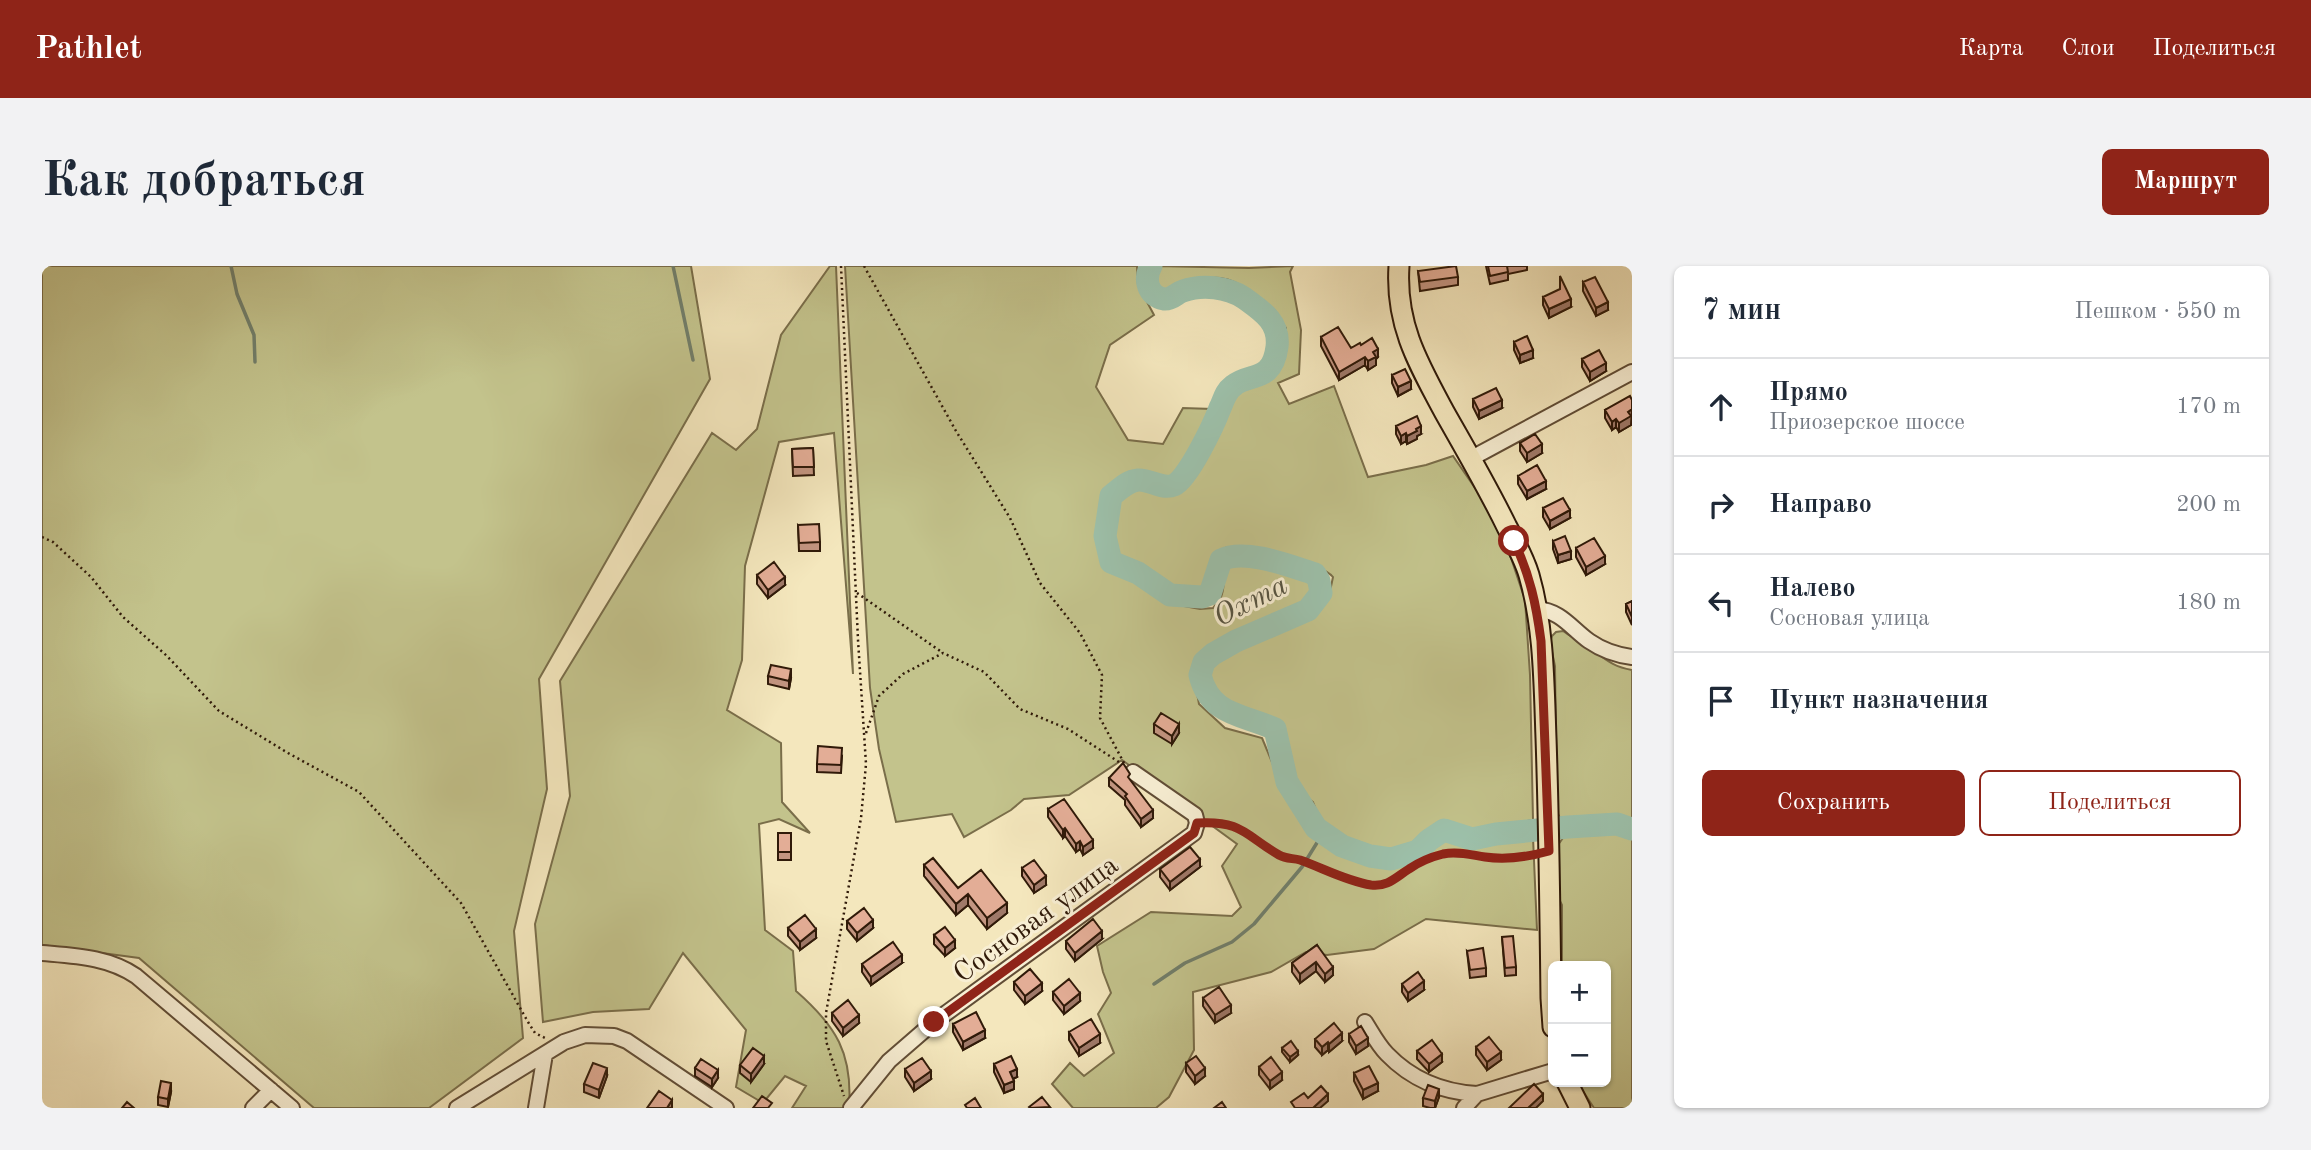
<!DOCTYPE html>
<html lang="ru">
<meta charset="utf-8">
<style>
:root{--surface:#fff;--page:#f2f2f3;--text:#1f2937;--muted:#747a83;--line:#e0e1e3;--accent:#8f2418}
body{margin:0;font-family:"Old Standard TT",serif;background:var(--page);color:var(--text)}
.controls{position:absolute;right:21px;bottom:21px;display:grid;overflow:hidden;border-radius:10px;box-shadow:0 2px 5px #0004}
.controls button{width:63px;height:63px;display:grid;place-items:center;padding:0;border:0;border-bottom:2px solid var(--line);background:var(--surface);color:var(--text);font:35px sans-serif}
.stop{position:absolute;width:21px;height:21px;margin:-16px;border:5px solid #8f2418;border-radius:50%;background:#fff}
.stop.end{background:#8f2418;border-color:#fff;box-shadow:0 2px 7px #0008}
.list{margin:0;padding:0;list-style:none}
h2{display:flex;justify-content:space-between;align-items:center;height:91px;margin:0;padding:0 28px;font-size:30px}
h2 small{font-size:23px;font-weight:400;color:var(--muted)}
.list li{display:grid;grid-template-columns:46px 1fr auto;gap:21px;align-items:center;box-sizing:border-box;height:98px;padding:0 28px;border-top:2px solid var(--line)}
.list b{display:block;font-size:26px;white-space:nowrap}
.list p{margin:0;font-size:23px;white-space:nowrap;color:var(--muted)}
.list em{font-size:23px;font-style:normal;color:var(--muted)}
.actions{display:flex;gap:14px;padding:21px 28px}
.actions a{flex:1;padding:16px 0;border:2px solid var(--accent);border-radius:10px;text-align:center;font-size:24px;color:var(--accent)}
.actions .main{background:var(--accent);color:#fff}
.icon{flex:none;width:38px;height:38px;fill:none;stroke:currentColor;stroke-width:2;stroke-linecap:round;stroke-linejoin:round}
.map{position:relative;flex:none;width:1590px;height:842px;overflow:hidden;border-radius:10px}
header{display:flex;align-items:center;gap:42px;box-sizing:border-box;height:98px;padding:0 35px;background:var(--accent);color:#fff}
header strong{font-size:33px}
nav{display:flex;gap:38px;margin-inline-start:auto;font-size:24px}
.intro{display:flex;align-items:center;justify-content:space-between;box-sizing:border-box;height:168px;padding:0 42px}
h1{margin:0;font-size:49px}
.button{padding:18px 32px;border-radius:10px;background:var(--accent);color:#fff;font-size:24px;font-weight:700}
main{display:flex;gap:42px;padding:0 42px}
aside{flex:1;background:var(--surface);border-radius:10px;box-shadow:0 2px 5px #0004}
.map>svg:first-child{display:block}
.green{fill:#c3c38c;stroke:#7a6e4a;stroke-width:2}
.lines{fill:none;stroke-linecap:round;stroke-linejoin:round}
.stream{stroke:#717e6a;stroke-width:3.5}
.river{stroke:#9dc1ab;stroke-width:23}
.minor-casing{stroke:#614d36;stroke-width:18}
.major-casing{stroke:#301a09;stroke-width:23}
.path{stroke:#301a09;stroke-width:2.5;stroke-dasharray:2 3.5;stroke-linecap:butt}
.minor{stroke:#f8efd4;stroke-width:14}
.major{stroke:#f4e7bd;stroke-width:19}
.wall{fill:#c39581;stroke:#301a09;stroke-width:2}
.shaded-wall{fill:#9f7969;stroke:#301a09;stroke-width:2}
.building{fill:#e3ad96;stroke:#301a09;stroke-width:2}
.route{stroke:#8f2418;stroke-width:9}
.labels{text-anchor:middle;stroke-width:6;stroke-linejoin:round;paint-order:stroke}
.street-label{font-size:28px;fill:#301a09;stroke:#f8efd4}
.water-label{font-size:30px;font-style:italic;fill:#565442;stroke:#f8efd4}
</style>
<header>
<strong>Pathlet</strong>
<nav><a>Карта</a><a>Слои</a><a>Поделиться</a></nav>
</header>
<div class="intro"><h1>Как добраться</h1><a class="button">Маршрут</a></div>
<main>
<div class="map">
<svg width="1590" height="842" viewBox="0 0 1590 842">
<rect width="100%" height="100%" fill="#f4e7bd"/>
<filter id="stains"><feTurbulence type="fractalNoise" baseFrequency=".00286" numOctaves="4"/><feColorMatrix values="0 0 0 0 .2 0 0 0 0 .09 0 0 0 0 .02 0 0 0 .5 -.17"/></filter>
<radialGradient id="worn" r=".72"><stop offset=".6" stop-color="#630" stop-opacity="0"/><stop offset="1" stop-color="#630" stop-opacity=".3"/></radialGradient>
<path class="green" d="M0,0H649L668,113L497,413L505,523L472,665L481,772L387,842H272L97,692L0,679Z
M788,0H794L811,408L792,167L737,176L703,300L700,394L685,444L739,477L740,536L768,567L737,553L717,558L723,664L751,685L754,725C794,760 811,787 807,842H750L764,820L743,810L721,837L694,821L704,764L641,687L607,743L551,746L501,756L493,658L528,530L518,415L670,167L694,184L715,163L739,69Z
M803,0H1095L1096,19L1112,49L1068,79L1054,121L1086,174L1121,178L1141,142L1170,143L1147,193L1134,212L1121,213L1087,208L1065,226L1058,272L1065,302L1091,313L1126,337L1158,343L1171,342C1174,338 1179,333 1180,328C1183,319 1180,308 1187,301C1196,291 1254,311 1268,314L1270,319L1266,332L1256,342L1162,383L1151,406L1157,438L1183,462L1220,472C1233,503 1245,537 1267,564C1290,593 1341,607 1376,592C1385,588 1394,580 1403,574L1425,580L1491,571L1495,664L1384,653L1332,683L1285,689L1264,686L1229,706L1151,726L1152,784L1127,831L1114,842H1031L1010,818L1028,797L1042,810L1072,787L1056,748L1069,727L1061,706L1055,680L1109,646L1190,650L1199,641L1180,600L1195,578L1080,494L1027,529L982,533L969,544L922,571L910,548L854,556L837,483L828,422Z
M1115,0L1207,2L1251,0L1248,6L1259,64L1257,108L1236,117L1247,138L1292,120L1326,211L1384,199L1411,190L1444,238L1469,292L1483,334L1488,409L1491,554L1427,565L1404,556L1395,560L1377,575L1350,585L1324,583L1302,576L1278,554L1271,536L1258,526L1239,459C1221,447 1184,444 1173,426C1169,420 1167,411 1165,404C1176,377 1247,366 1272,350C1283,342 1289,325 1291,311C1280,297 1200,276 1183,282C1170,286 1166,308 1165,320C1145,329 1128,321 1111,309C1103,303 1096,302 1087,298C1072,292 1067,271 1070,257C1072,250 1072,243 1075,236C1085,206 1119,238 1136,226C1148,219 1175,168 1180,153C1183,147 1184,139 1187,133C1194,120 1206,121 1218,116C1224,114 1240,94 1242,88C1245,81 1244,69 1244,62C1226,43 1206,15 1178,12C1160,10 1136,22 1119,26L1112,18L1109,11Z
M1521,365C1529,371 1537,374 1545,380C1563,392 1568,400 1590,404V554C1569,547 1541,552 1519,554L1515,546L1513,400L1508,376L1510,370L1514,366Z
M1575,566L1590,571V842H1552L1535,816H1564V700H1520V639L1516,631V579L1523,569Z"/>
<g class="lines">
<path class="stream" d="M189,0L195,28L212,69L213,96
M631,0L651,94
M1112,718L1143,697L1190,676L1212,658L1260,601L1281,567"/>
<path class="river" d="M1109,0C1102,12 1105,30 1122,33C1130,34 1134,27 1141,25C1160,18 1186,21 1202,32C1220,45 1238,56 1235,81C1230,118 1207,106 1191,120C1183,126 1182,134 1178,142C1172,158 1146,213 1132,219C1120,224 1108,213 1096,214C1085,215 1077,224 1069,230L1063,270L1069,296L1096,307L1128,329L1160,331L1168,328L1179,294C1203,282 1248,300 1273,308L1277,315L1279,327L1266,344L1194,375L1171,388L1162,396L1158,409C1168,450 1201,448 1233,463L1245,516L1274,562L1300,580L1328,590L1349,593L1376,585L1387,574L1402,564L1430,573L1454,568L1526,561L1575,558L1590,563"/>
<g class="minor-casing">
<path id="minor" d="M1428,193L1590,106
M1495,343C1519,345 1529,362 1547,375C1560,384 1574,389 1590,391
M0,687C34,690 66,691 94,710L250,842
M1323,756C1330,767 1336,779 1345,788C1369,813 1401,826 1435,828
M211,842L229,824
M415,842L522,776L543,769L572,770L585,775L684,842
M494,842L503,788
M809,842L847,795L892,756L1152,567L1155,557L1153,549L1091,506
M1422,842L1435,828L1511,805"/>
</g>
<g class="major-casing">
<path id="major" d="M1357,0C1353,59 1377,99 1404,149C1425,186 1446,222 1465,261C1473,276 1482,292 1487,309C1502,361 1502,418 1504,472C1507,559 1508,645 1509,732L1511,761
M1525,816L1538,842"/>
</g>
<path class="path" d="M799,0L816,374L824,498L819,552L784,747V775L802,830
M822,0L914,165L968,252L998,317L1038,367L1060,409L1058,452L1082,497
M0,271L11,276L49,311L81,351L125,390L177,445L246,487L317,526L419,637L486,756L493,767L505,773
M815,327L901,387
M824,467L837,430L861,408L901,387L942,406L978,443L1026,463L1080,498
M1166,557C1196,554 1213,576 1237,589C1244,593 1251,592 1258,594C1281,602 1304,616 1329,619C1346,621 1354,611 1367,603C1378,596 1390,591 1402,588C1417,585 1430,590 1444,592C1460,594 1477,593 1492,589"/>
<use href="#minor" class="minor"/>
<use href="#major" class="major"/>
</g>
<path class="wall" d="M1444,0H1485V4L1466,8V14L1448,18Z
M1376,5L1416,11V19L1378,25Z
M1541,16L1566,44L1554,50L1541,25Z
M1501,31L1529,41L1507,52L1501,39Z
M1279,71L1309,82L1319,79L1336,91L1334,93V99L1326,104L1323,99L1297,114L1279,80Z
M1472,76L1491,92L1478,97L1472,84Z
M1540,93L1564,105L1548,115L1540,101Z
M1350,109L1369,123L1356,130L1350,117Z
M1431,133L1460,142L1437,153L1431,141Z
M1590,134L1589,159L1577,166L1574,161L1570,164L1563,152V144Z
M1354,160L1379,168L1375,170V173L1365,178L1364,175L1359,178L1354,168Z
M1478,177L1500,187L1485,196L1478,185Z
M771,182L772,209L751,210L750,183Z
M1476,210L1504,223L1485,233L1476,218Z
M1501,242L1528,252L1508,263L1501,251Z
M756,259L778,276V285H757Z
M1511,275L1529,293L1516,297L1511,283Z
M1534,282L1563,298L1544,309L1534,291Z
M715,309L743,319L726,332L715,318Z
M1590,335V359L1584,346V338Z
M726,410L749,412L747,423L726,418Z
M1112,458L1137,467L1130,478L1112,467Z
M800,490L799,507L775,506V498Z
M1067,512L1088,514L1111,552L1099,561L1083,539V534L1067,520Z
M1006,543L1051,582L1041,589L1038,583L1034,586L1023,570L1021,572L1006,551Z
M736,567H749V594H736Z
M882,599L916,622L965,647L945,663L926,639L914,649L882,610Z
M1158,601L1128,624L1118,611V603Z
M980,602L1004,619L992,627L980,610Z
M805,655L831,662L815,675L805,663Z
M746,662L774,672L758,684L746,670Z
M892,669L913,682L903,690L892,678Z
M1460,671L1474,701V709L1463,710Z
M1060,673L1033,695L1024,683V675Z
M1275,679L1291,709L1283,716L1274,705L1258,717L1250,706V697Z
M1425,685L1444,702V710L1428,712Z
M860,697L829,719L820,706V698Z
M972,716L1000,725L983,738L972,724Z
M1360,718L1382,724L1366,735L1360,726Z
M1011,726L1038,735L1022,748L1011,734Z
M1161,732L1189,747L1173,757L1161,740Z
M790,747L817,757L801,770L790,755Z
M911,758L943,772L921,784L911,766Z
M1027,766L1058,777L1037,790L1027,774Z
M1307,768L1326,780L1314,788L1307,776Z
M1273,773L1300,775L1287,786L1286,784L1280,789L1273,781Z
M1434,781L1459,794L1445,804L1434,789Z
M1240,782L1256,789L1248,796L1240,786Z
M1375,785L1400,796L1387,806L1375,793Z
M1144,797L1163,810L1153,818L1144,806Z
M722,798L709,816L698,807V799Z
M952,798L975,811L971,813L972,823L962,827L952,806Z
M1217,801L1240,814L1228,823L1217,809Z
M653,802L676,812L670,821L653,810Z
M863,803L889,813L872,825L863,811Z
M1312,807L1336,825L1321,833L1312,815Z
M565,810L557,832L542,826V818Z
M129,826L126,841L116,839V831Z
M1397,831L1393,842H1388L1381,840V832Z"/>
<path class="shaded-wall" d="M1529,33V41L1507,52V43Z
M1566,36V44L1554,50V42Z
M1336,83V91L1334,93V99L1326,104V95L1331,86Z
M1491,84V92L1478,97V89Z
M1323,91V99L1297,114V106Z
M1564,97V105L1548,115V106Z
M1369,115V123L1356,130V121Z
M1460,134V142L1437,153V145Z
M1590,143L1589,159L1577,166V157L1586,146Z
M1574,153V161L1570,164V156Z
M1379,160V168L1375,170V173L1365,178V170L1374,163Z
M1364,167V175L1359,178V170Z
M1500,178V187L1485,196V187Z
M1504,215V223L1485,233V225Z
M1528,244V252L1508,263V255Z
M1529,285V293L1516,297V289Z
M1563,290V298L1544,309V301Z
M743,311V319L726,332V324Z
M749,403V412L747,423V415Z
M1137,458V467L1130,478V470Z
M1111,544V552L1099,561V553Z
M1023,562V570L1021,572V564Z
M1051,574V582L1041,589V581Z
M1038,575V583L1034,586V578Z
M1158,593V601L1128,624V616Z
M1004,610V619L992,627V619Z
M926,628V639L914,649V638Z
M965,637V647L945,663V652Z
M831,654V662L815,675V667Z
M774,663V672L758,684V676Z
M1060,665V673L1033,695V687Z
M913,674V682L903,690V682Z
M860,689V697L829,719V711Z
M1274,696V705L1258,717V708Z
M1291,701V709L1283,716V708Z
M1382,715V724L1366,735V727Z
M1000,717V725L983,738V730Z
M1038,727V735L1022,748V740Z
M1189,739V747L1173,757V749Z
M817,749V757L801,770V762Z
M943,764V772L921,784V776Z
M1300,767V775L1287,786V778Z
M1058,768V777L1037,790V782Z
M1326,772V780L1314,788V780Z
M1286,776V784L1280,789V781Z
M1256,785V789L1248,796V791Z
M1459,786V794L1445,804V796Z
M1400,788V796L1387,806V798Z
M722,790V798L709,816V808Z
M565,802V810L557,832V824Z
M1163,802V810L1153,818V810Z
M975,803V811L968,814V806Z
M676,804V812L670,821V813Z
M889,805V813L872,825V817Z
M1240,806V814L1228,823V815Z
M972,815V823L962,827V819Z
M129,817V826L126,841V833Z
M1336,817V825L1321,833V824Z
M1397,823V831L1393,842V835Z
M1286,828V835L1278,842H1272V841Z
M1501,828V835L1494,842H1486Z
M630,834V842H625Z"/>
<path class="building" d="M1414,0L1416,11L1378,16L1376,5Z
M1446,0H1467H1465L1466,6L1448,10Z
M1518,10L1529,33L1507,43L1501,31L1518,23Z
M1553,11L1566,36L1554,42L1541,16Z
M1296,61L1309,82L1318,77L1319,79L1330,72L1336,83L1331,86L1334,91L1326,95L1323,91L1297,106L1279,71Z
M1485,70L1491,84L1478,89L1472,76Z
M1557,84L1564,97L1548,106L1540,93Z
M1363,103L1369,115L1356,121L1350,109Z
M1454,122L1460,134L1437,145L1431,133Z
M1588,130L1590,134V143L1586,146L1589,150L1577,157L1574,153L1570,156L1563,144Z
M1375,150L1379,160L1374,163L1375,165L1365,170L1364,167L1359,170L1354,160Z
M1493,168L1500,178L1485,187L1478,177Z
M771,182L772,201H751L750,183Z
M1495,199L1504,215L1485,225L1476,210Z
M1521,232L1528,244L1508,255L1501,242Z
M777,258L778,276L757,277L756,259Z
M1523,270L1529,285L1516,289L1511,275Z
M1552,272L1563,290L1544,301L1534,282Z
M732,296L743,311L726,324L715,309Z
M1590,335V351L1584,338Z
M729,399L749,403L747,415L726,410Z
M1119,447L1137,458L1130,470L1112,458Z
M776,480L800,482L799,499L775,498Z
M1081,497L1088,508L1086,511L1111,544L1099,553L1083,530L1085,528L1067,512Z
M1022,533L1051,574L1041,581L1038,575L1034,578L1023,562L1021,564L1006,543Z
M736,567H749V586H736Z
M1148,581L1158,593L1128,616L1118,603Z
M891,592L916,622L939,604L965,637L945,652L926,628L914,638L882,599Z
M992,594L1004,610L992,619L980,602Z
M822,642L831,654L815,667L805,655Z
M763,649L774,663L758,676L746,662Z
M1051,653L1060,665L1033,687L1024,675Z
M903,661L913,674L903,682L892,669Z
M1471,670L1474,701L1463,702L1460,671Z
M851,676L860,689L829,711L820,698Z
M1275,679L1291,701L1283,708L1274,696L1258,708L1250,697Z
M1441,682L1444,702L1428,704L1425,685Z
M988,703L1000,717L983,730L972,716Z
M1376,706L1382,715L1366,727L1360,718Z
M1027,713L1038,727L1022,740L1011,726Z
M1177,721L1189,739L1173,749L1161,732Z
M806,734L817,749L801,762L790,747Z
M934,746L943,764L921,776L911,758Z
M1049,753L1058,768L1037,782L1027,766Z
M1292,757L1300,767L1287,778L1286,776L1280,781L1273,773Z
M1319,760L1326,772L1314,780L1307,768Z
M1447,771L1459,786L1445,796L1434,781Z
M1390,774L1400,788L1387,798L1375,785Z
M1249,775L1256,785L1248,791L1240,782Z
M711,782L722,790L709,808L698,799Z
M969,790L975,803L968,806L972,815L962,819L952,798Z
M1154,790L1163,802L1153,810L1144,797Z
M1229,791L1240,806L1228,815L1217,801Z
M880,792L889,805L872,817L863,803Z
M659,793L676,804L670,813L653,802Z
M551,797L565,802L557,824L542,818Z
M1327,800L1336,817L1321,824L1312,807Z
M119,815L129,817L126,833L116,831Z
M1492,818L1501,828L1486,842H1467Z
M1386,819L1397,823L1393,835L1381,832Z
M1279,820L1286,828L1272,841L1273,842H1253L1249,836L1262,827L1266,832Z
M617,825L630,834L625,842H605Z
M720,830L730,837L726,842H711Z
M1000,831L1008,841L988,842L987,841Z
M933,832L939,842H925L923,839Z
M85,836L92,842H80Z
M1180,836L1184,842H1172Z"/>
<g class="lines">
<path class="route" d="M892,756L1152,567L1155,557C1200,554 1204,570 1237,589C1244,593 1251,592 1258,594C1281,602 1304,615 1329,619C1346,621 1354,611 1367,603C1377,596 1389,591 1401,588C1416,585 1429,589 1443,591C1465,594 1486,591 1507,585L1499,375C1494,337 1488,310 1472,275"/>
</g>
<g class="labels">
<g class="street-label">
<text transform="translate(993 652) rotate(-36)" y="10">Сосновая улица</text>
</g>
<g class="water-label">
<text transform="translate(1208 334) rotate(-27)" y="10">Охта</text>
</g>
</g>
<rect width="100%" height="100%" filter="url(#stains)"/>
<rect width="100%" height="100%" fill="url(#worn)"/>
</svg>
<div class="controls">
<button>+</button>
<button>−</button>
</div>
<div class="stop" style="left:1472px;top:275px"></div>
<div class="stop end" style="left:892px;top:756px"></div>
</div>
<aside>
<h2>7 мин<small>Пешком · 550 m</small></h2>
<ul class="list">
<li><svg class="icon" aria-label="ahead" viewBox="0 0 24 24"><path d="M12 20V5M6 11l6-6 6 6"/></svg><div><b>Прямо</b><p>Приозерское шоссе</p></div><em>170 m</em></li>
<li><svg class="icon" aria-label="right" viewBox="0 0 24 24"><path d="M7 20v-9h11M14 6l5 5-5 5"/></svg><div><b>Направо</b></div><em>200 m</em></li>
<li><svg class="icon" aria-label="left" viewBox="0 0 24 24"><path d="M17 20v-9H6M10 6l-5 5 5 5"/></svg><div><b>Налево</b><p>Сосновая улица</p></div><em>180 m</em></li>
<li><svg class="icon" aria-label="arrive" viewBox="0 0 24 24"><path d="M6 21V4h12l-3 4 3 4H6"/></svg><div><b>Пункт назначения</b></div></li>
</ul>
<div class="actions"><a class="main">Сохранить</a><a>Поделиться</a></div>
</aside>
</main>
